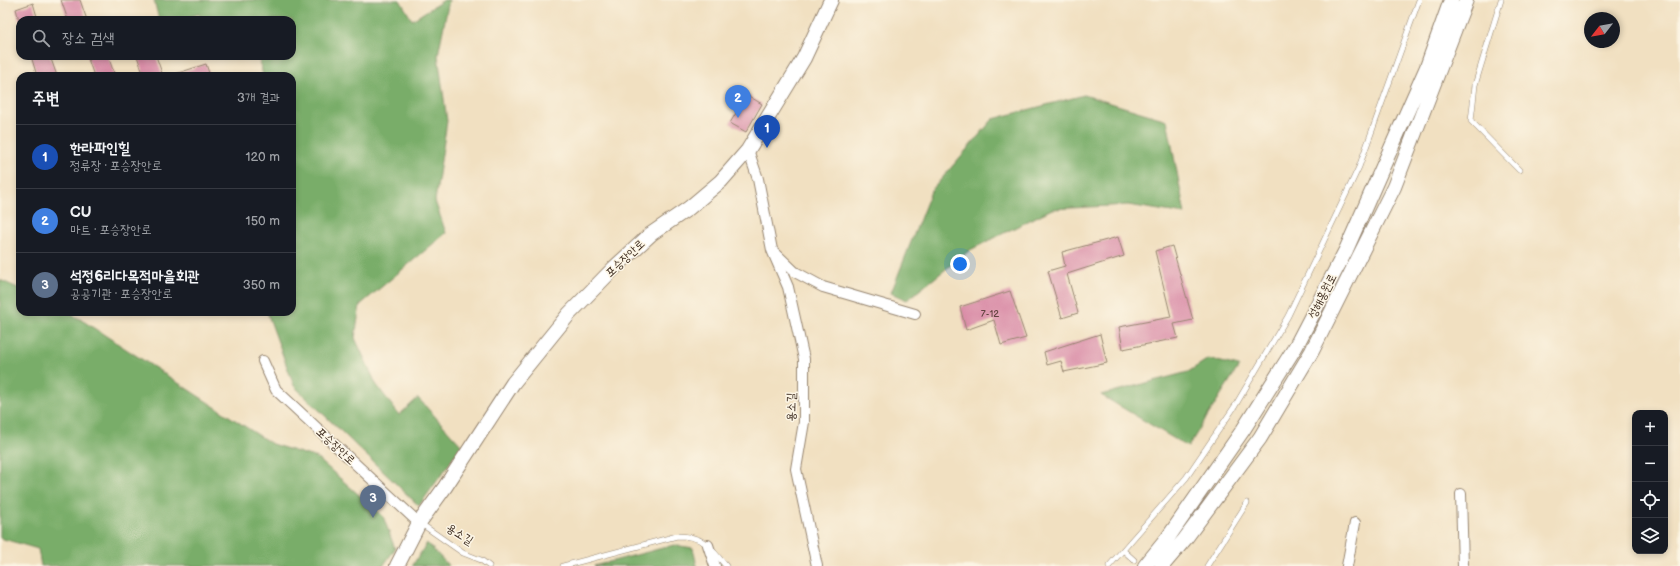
<!DOCTYPE html>
<html lang="ko">
<meta charset="utf-8">
<style>
:root{--surface:#171b24;--page:#242831;--text:#f1f3f6;--muted:#9ea1a6;--line:#363941;--accent:#2563eb}
body{margin:0;font-family:"Balsamiq Sans","Poor Story",sans-serif;background:var(--page);color:var(--text)}
.controls{position:absolute;right:12px;bottom:12px;display:grid;overflow:hidden;border-radius:8px;box-shadow:0 2px 6px #0003}
.controls button{width:36px;height:36px;display:grid;place-items:center;padding:0;border:0;border-bottom:1px solid var(--line);background:var(--surface);color:var(--text);font:20px sans-serif}
.compass{position:absolute;left:1584px;top:12px;width:36px;height:36px;border-radius:50%;background:var(--surface);box-shadow:0 2px 6px #0003;rotate:239deg}
.you{position:absolute;left:960px;top:264px;width:14px;height:14px;margin:-10px;border:3px solid #fff;border-radius:50%;background:#1a73e8;box-shadow:0 0 0 6px #1a73e833}
.badge{display:grid;place-items:center;width:26px;height:26px;border-radius:50%;background:var(--accent);color:#fff;font-size:13px;font-weight:700}
.pin{position:absolute;translate:-50% -33px;filter:drop-shadow(0 1px 2px #0008)}
.pin::after{content:'';position:absolute;top:21px;width:14px;height:12px;background:inherit;clip-path:polygon(0 0,100% 0,50% 100%)}
.list{margin:0;padding:0;list-style:none}
h2{display:flex;justify-content:space-between;align-items:center;height:52px;margin:0;padding:0 16px;font-size:17px}
h2 small{font-size:13px;font-weight:400;color:var(--muted)}
.list li{display:grid;grid-template-columns:26px 1fr auto;gap:12px;align-items:center;box-sizing:border-box;height:64px;padding:0 16px;border-top:1px solid var(--line)}
.list b{display:block;font-size:15px;white-space:nowrap}
.list p{margin:0;font-size:13px;white-space:nowrap;color:var(--muted)}
.list em{font-size:13px;font-style:normal;color:var(--muted)}
.icon{flex:none;width:22px;height:22px;fill:none;stroke:currentColor;stroke-width:2;stroke-linecap:round;stroke-linejoin:round}
.map{position:relative;flex:none;width:1680px;height:566px;overflow:hidden}
.search{position:absolute;background:var(--surface);box-shadow:0 2px 6px #0003;left:16px;top:16px;width:280px;height:44px;display:flex;align-items:center;gap:10px;box-sizing:border-box;padding:0 14px;border-radius:12px;color:var(--muted);font-size:15px}
.panel{position:absolute;background:var(--surface);box-shadow:0 2px 6px #0003;left:16px;top:72px;width:280px;height:244px;border-radius:12px}
.map>svg:first-child{display:block}
.forest{fill:#79ad69;stroke:#5a6c44}
.building{fill:#da8ea8}
.lines{fill:none;stroke-linecap:round;stroke-linejoin:round}
.lane-casing{stroke:#968570;stroke-width:6}
.street-casing{stroke:#968570;stroke-width:12}
.secondary-casing{stroke:#968570;stroke-width:16}
.lane{stroke:#fff;stroke-width:5}
.street{stroke:#fff;stroke-width:10}
.secondary{stroke:#fff;stroke-width:14}
.labels{text-anchor:middle;stroke-width:3;stroke-linejoin:round;paint-order:stroke}
.number-label{font-size:10px;fill:#634340}
.street-label{font-size:12px;fill:#3b2a1e;stroke:#fcf5e5}
</style>
<div class="map">
<svg width="1680" height="566" viewBox="0 0 1680 566">
<rect width="100%" height="100%" fill="#fcf5e5"/>
<filter id="ink" filterUnits="userSpaceOnUse"><feTurbulence type="fractalNoise" baseFrequency=".025" numOctaves="2"/><feDisplacementMap in="SourceGraphic" scale="8" xChannelSelector="R" yChannelSelector="G"/><feConvolveMatrix kernelMatrix="1 2 1 2 8 2 1 2 1" color-interpolation-filters="sRGB"/></filter>
<filter id="wash" filterUnits="userSpaceOnUse"><feTurbulence type="fractalNoise" baseFrequency=".012" numOctaves="4" result="noise"/><feDisplacementMap in="SourceGraphic" scale="16" xChannelSelector="R" yChannelSelector="G"/><feGaussianBlur stdDeviation="0.9" result="paint"/><feColorMatrix in="noise" values="0 0 0 0 0 0 0 0 0 0 0 0 0 0 0 0 0 1.4 0 .05"/><feComposite in="paint" operator="in"/></filter>
<g filter="url(#wash)">
<rect width="100%" height="100%" fill="#f1e0c1"/>
<path class="forest" d="M154,0H400L412,20L444,0H449L438,55L447,121L435,201L446,233L360,305L355,338L376,384L399,415L418,398L462,446L419,506L294,386L267,312H292V76H263L259,56H292V20H202L199,14L179,20H159Z
M1084,95L1167,120L1185,214L1128,205L1052,209L970,250L907,300L891,293L931,191L993,119Z
M0,280L20,289V312H66L80,319L272,444L317,458L383,516L395,549L383,566H41L38,549L0,538Z
M1208,359L1239,366L1188,447L1101,395L1188,372Z
M427,543L449,566H412Z
M674,545L693,548L697,566H594Z"/>
<g id="blocks">
<path class="building" d="M61,0H80L87,20H68Z
M33,3L38,20H19L16,9Z
M31,56H50L57,76H37Z
M87,56H108L115,76H94Z
M137,56H156L163,76H144Z
M206,64L210,76H176L175,74Z
M747,95L762,104L746,132L730,123Z
M1118,237L1124,256L1067,274L1078,313L1062,318L1048,271L1065,266L1062,252Z
M1172,246L1193,320L1174,324L1178,338L1123,349L1119,327L1171,317L1155,251Z
M1010,291L1026,338L1001,345L994,320L966,330L960,307Z
M1100,334L1107,363L1064,372L1061,361L1047,365L1044,352Z"/>
</g>
</g>
<g filter="url(#ink)">
<use href="#blocks" fill-opacity="0" stroke="#968570" stroke-width="1"/>
<g class="lines">
<g class="lane-casing">
<path id="lane" d="M1501,0L1475,85L1471,121L1519,170
M420,523L463,553L481,560L489,566
M1124,551L1134,560
M563,566L677,536C704,536 709,546 726,566
M1109,566L1186,478L1235,406L1288,316L1359,167L1419,0
M1207,566L1247,503"/>
</g>
<g class="street-casing">
<path id="street" d="M748,150L758,179L772,250L795,272L823,287L915,314
M772,250L788,287L804,359V422L796,469L817,566
M263,361L276,390L419,523
M1461,494L1463,566
M708,545L715,566
M1347,566L1355,523"/>
</g>
<g class="secondary-casing">
<path id="secondary" d="M397,566L419,523L445,487L513,383L569,314L614,268L651,234L689,208L721,181L748,150L804,58L831,0
M1145,566L1167,539L1243,430L1296,346L1346,250L1427,67L1451,0
M1162,566L1185,539L1260,438L1312,351L1394,187L1466,0"/>
</g>
<use href="#lane" class="lane"/>
<use href="#street" class="street"/>
<use href="#secondary" class="secondary"/>
</g>
</g>
<g class="labels">
<g class="number-label">
<text x="990" y="317">7-12</text>
</g>
<g class="street-label">
<text transform="translate(625 258) rotate(-43)" y="4">포승장안로</text>
<text transform="translate(1322 296) rotate(-63)" y="4">성해홍원로</text>
<text transform="translate(791 407) rotate(-89)" y="4">용소길</text>
<text transform="translate(336 446) rotate(43)" y="4">포승장안로</text>
<text transform="translate(460 534) rotate(32)" y="4">용소길</text>
</g>
</g>
</svg>
<div class="controls">
<button>+</button>
<button>−</button>
<button><svg class="icon" aria-label="locate" viewBox="0 0 24 24"><circle cx="12" cy="12" r="6"/><path d="M12 2v4M12 18v4M2 12h4M18 12h4"/></svg></button>
<button><svg class="icon" aria-label="layers" viewBox="0 0 24 24"><path d="M12 4l9 5-9 5-9-5zM3 14l9 5 9-5"/></svg></button>
</div>
<svg class="compass" viewBox="-18 -18 36 36"><path d="M0-13l5 13h-10z" fill="#e53935"/><path d="M0 13l5-13h-10z" fill="#9ea1a6"/></svg>
<div class="you"></div>
<div class="pin badge" style="left:767px;top:148px;background:#1a4fb4">1</div>
<div class="pin badge" style="left:738px;top:118px;background:#3f7fe0">2</div>
<div class="pin badge" style="left:373px;top:518px;background:#5c6f8a">3</div>
<div class="search"><svg class="icon" aria-label="search" viewBox="0 0 24 24"><circle cx="10" cy="10" r="6"/><path d="M15 15l6 6"/></svg>장소 검색</div>
<section class="panel">
<h2>주변<small>3개 결과</small></h2>
<ul class="list">
<li><span class="badge" style="background:#1a4fb4">1</span><div><b>한라파인힐</b><p>정류장 · 포승장안로</p></div><em>120 m</em></li>
<li><span class="badge" style="background:#3f7fe0">2</span><div><b>CU</b><p>마트 · 포승장안로</p></div><em>150 m</em></li>
<li><span class="badge" style="background:#5c6f8a">3</span><div><b>석정6리다목적마을회관</b><p>공공기관 · 포승장안로</p></div><em>350 m</em></li>
</ul>
</section>
</div>
